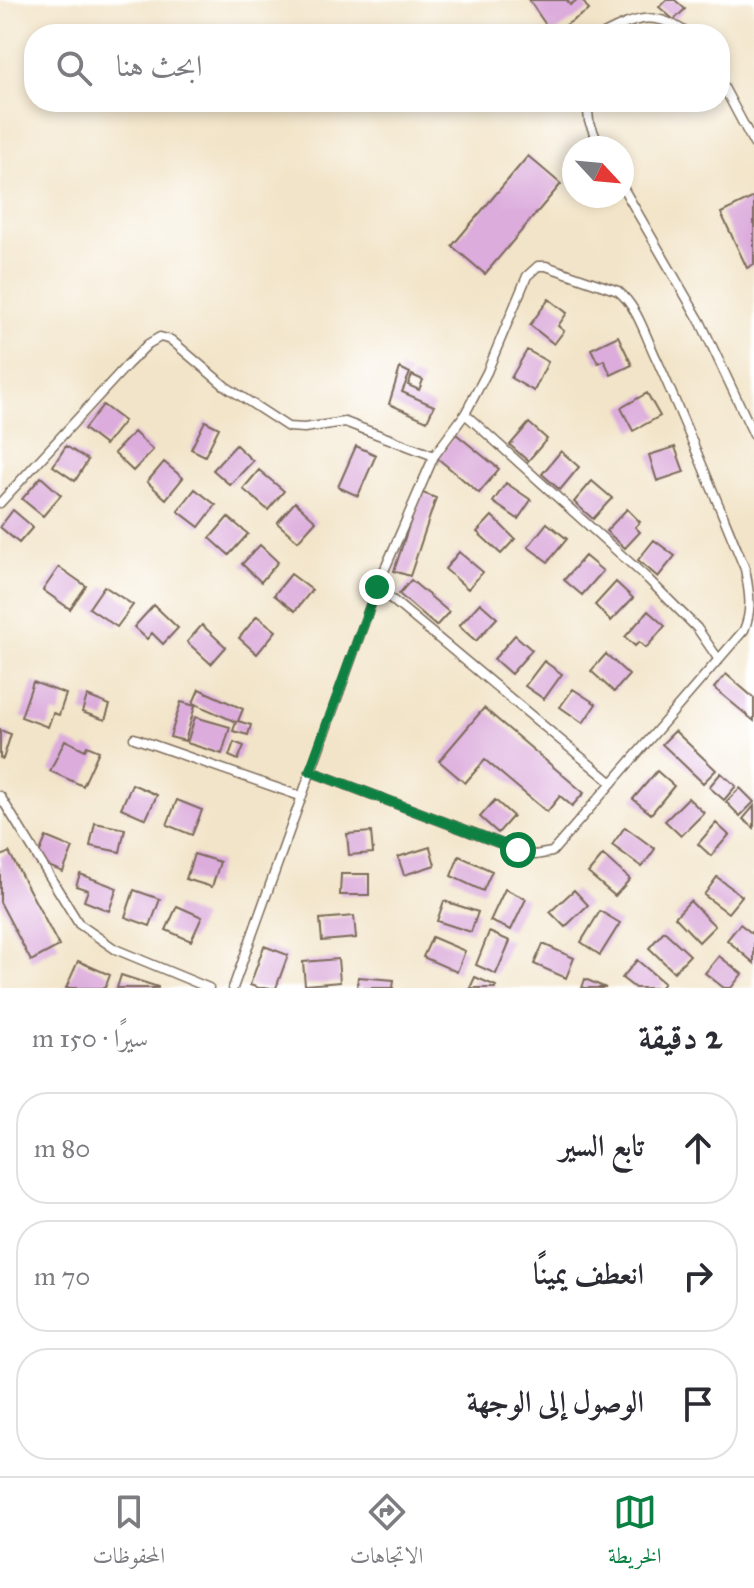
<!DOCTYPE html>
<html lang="ar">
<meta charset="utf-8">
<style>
:root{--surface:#fff;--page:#f2f2f3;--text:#2b2b33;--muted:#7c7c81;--line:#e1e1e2;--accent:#0b8043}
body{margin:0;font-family:"IM FELL Great Primer",Amiri,serif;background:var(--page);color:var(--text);direction:rtl}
.compass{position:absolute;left:562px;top:136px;width:72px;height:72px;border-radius:50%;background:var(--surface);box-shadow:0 4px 12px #0003;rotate:116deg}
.stop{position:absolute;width:24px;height:24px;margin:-18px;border:6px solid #0b8043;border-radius:50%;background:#fff}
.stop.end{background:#0b8043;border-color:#fff;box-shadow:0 2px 8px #0008}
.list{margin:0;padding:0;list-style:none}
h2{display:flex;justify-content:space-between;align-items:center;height:104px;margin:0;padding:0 32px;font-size:34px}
h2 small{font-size:26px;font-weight:400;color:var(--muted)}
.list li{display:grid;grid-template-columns:52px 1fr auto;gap:24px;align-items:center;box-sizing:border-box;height:112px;margin:0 16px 16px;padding:0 16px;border:2px solid var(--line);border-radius:32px}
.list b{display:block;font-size:30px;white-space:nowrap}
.list em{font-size:26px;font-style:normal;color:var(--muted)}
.icon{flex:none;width:44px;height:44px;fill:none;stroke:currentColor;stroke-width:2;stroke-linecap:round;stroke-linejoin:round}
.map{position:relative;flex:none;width:754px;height:988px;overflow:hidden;direction:ltr}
.search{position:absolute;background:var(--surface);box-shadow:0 4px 12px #0003;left:24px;right:24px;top:24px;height:88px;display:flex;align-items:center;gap:20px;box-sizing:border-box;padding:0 28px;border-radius:32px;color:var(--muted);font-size:30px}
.sheet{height:488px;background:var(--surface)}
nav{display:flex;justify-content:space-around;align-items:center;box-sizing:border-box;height:112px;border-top:2px solid var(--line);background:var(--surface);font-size:22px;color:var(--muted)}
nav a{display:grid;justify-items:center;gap:4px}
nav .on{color:var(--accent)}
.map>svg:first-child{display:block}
.building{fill:#dcacdc}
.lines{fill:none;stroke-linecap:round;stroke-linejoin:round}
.lane-casing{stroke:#7b6b5a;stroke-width:11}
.lane{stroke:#fff;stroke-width:8}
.route{stroke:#0b8043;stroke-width:10}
</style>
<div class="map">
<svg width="754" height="988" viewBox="0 0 754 988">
<rect width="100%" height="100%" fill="#fff"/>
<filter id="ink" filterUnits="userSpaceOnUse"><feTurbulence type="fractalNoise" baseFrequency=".0125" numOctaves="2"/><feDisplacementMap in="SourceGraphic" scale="16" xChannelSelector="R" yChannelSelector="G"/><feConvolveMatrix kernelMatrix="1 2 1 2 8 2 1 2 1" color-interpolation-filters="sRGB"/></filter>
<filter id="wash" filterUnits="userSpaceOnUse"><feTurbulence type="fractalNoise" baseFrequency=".006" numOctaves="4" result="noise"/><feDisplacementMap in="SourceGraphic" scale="32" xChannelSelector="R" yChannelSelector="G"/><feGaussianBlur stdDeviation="1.8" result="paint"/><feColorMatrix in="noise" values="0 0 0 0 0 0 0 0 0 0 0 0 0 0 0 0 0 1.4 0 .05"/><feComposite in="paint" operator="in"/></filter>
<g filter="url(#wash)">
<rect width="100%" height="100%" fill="#f2e4c8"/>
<g id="blocks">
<path class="building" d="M529,0H567L570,5L577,0H582L589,10L552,34Z
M666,0H675L685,9L674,20L659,7Z
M528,156L561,184L485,274L452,246Z
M754,197V264L747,268L721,213Z
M549,299L567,313L558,326L564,331L554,344L530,325Z
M618,336L632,365L611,375L604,360L598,363L591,349Z
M527,350L548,362L534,391L511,378Z
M400,368L410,373L402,392L434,406L427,421L389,404Z
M412,375L423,380L419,390L408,385Z
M647,393L660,416L633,431L621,408Z
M103,405L124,421L105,445L84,429Z
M205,421L219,428L205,456L191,449Z
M529,423L547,439L528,461L510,445Z
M134,432L153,450L133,471L114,453Z
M456,434L499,469L479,493L436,457Z
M236,445L253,461L230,485L213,470Z
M66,446L88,460L75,481L53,466Z
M356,446L376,455L358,496L338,487Z
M675,447L684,472L657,481L649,455Z
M561,451L579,467L560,490L542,474Z
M164,462L183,478L166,499L147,482Z
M259,470L284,491L268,510L243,489Z
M41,477L61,495L43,516L22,499Z
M592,481L612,498L593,519L574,502Z
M506,483L531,500L518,519L493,502Z
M195,489L216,505L199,527L178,511Z
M420,492L436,498L410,576L394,571Z
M295,502L316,521L298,541L277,523Z
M627,509L640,522L635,527L640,532L625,548L606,531Z
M13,510L33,527L19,543L0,527Z
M492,516L515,539L501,554L477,532Z
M228,517L248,534L229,555L210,538Z
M547,523L567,539L548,562L528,547Z
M654,540L675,556L658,577L638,560Z
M260,545L278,562L261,582L242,564Z
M459,552L483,572L468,589L445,569Z
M585,556L603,571L582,595L564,580Z
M59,567L86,586L70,609L43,590Z
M291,574L312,590L295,611L274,595Z
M411,580L449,612L436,626L399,594Z
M616,582L633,598L611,621L595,605Z
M104,586L133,605L117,627L89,608Z
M480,603L497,618L476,641L459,626Z
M154,605L178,628L163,644L152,633L147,639L134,627Z
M648,611L665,626L646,648L639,642L635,646L625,637Z
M257,616L276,631L257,654L239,638Z
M202,625L226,647L211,664L187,642Z
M515,635L532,650L511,674L494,659Z
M606,654L629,675L614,692L591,671Z
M544,661L562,674L544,699L525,686Z
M726,674L754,698V721L714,688Z
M33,682L66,694L59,715L53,713L48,727L21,717Z
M199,689L243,709L238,721L251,725L248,735L233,731L236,722L193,703Z
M573,689L596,704L583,723L560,707Z
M87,696L110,705L105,720L82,712Z
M181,702L195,706L185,741L170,737Z
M484,708L584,793L572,806L560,796L547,812L485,760L465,783L439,761Z
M195,717L230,727L222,754L187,743Z
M0,730L11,734L3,759L0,758Z
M675,731L716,770L703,783L662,744Z
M65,740L85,750L87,746L99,751L83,786L50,771Z
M234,742L244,746L238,760L229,756Z
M657,771L674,786L651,814L633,799Z
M721,773L736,786L724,800L709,787Z
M132,784L157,795L146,819L121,808Z
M740,788L754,802L740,816L726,802Z
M688,798L704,813L681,836L665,821Z
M177,800L202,810L192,835L167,825Z
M495,800L513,816L498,833L480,817Z
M754,806V828L743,819Z
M95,823L125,829L120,852L90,846Z
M716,823L729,835L711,856L698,844Z
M625,827L655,849L642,867L612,845Z
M371,832L373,853L349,855L347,834Z
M46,837L73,848L63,872L36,861Z
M430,847L435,865L404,875L398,857Z
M9,852L59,946L31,961L0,902V857Z
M194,854L220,862L212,887L186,879Z
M603,855L630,879L615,896L588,873Z
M459,856L492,871L483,891L451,876Z
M80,874L117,888L109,911L84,901L88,890L76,886Z
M341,874H369V895H340Z
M717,877L742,896L728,913L704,895Z
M505,889L526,899L511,930L490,921Z
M134,890L160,899L150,926L125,917Z
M574,890L588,905L565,927L550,912Z
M444,901L478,912L471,932L437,921Z
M690,901L715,926L699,942L675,917Z
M177,906L202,917L191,941L166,930Z
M600,911L620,923L600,955L581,942Z
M354,916L356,938L322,941L320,919Z
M740,924L754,935V963L727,940Z
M664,931L690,955L674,972L649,948Z
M489,932L510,941L496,974L476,965Z
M432,937L465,951L457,972L423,957Z
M543,944L574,958L566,978L534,964Z
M264,946L288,955L276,988H259L250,985Z
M719,956L742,974L731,988H724L705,973Z
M338,959L340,982L305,985L303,962Z
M637,960L664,983L660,988H635L622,978Z
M78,961L110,975L105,988H66Z
M121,975L158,987V988H117Z
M358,977L394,980L393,988H357Z
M475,977L496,986L495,988H470Z
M585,979L606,988H582Z"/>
</g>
</g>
<g filter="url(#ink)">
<use href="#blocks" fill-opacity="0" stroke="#7b6b5a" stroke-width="2"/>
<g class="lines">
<g class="lane-casing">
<path id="lane" d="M604,34C637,17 656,10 688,34
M720,80L754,144
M587,102L589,121L600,148
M622,186L701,323L754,435
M465,414L648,579L697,628L719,660
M0,503L127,365L148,344L160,337L171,340L225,386L288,427L304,428L345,422L434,456
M377,587L612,783
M134,738L300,796
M0,796L79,924L115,949L209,988
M233,988L377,587L434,456L465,414L487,372L527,276L538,266H546L618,291C638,307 646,338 657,360C688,429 716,499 745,569C749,591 753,609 744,630L552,852L535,855L518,850L310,771"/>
</g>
<use href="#lane" class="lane"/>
</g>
</g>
<g class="lines" filter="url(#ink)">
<path class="route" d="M377,587L310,771L518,850"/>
</g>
</svg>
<svg class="compass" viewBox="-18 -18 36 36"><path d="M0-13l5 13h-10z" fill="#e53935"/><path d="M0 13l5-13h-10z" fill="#7c7c81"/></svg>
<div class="stop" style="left:518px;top:850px"></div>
<div class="stop end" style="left:377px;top:587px"></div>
<div class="search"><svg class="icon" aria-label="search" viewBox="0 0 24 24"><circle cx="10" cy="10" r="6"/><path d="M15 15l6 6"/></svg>ابحث هنا</div>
</div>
<section class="sheet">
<h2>2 دقيقة<small>سيرًا · 150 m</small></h2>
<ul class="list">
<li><svg class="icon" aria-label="ahead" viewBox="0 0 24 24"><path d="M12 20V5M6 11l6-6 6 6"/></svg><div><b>تابع السير</b></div><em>80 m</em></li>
<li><svg class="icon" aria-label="right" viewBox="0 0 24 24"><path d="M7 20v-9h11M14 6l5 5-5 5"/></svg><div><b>انعطف يمينًا</b></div><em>70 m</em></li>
<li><svg class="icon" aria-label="arrive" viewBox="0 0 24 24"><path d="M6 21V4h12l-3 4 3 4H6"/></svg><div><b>الوصول إلى الوجهة</b></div></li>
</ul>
</section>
<nav>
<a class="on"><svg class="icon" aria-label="map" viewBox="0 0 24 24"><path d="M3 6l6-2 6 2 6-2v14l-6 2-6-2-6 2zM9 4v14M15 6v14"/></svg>الخريطة</a>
<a><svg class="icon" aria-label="directions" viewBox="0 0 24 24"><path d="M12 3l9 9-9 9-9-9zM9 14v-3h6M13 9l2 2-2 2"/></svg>الاتجاهات</a>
<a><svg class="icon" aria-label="saved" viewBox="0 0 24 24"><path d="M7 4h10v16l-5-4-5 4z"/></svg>المحفوظات</a>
</nav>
